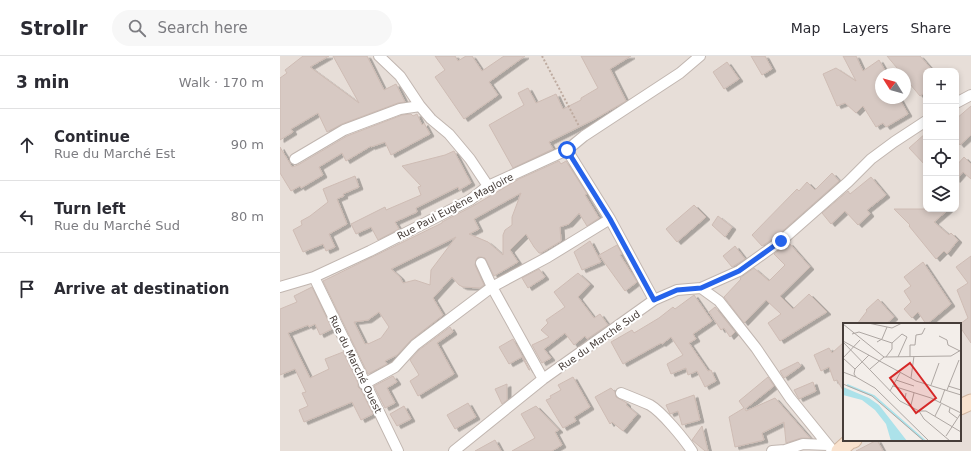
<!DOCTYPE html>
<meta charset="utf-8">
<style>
:root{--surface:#fff;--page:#f7f7f7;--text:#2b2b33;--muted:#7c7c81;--line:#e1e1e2}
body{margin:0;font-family:"DejaVu Sans",sans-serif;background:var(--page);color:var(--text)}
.controls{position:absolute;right:12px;top:12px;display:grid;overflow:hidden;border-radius:8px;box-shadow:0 2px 6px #0003}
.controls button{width:36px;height:36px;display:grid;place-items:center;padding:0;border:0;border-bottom:1px solid var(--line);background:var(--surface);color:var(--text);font:20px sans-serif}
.compass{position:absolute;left:595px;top:12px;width:36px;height:36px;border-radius:50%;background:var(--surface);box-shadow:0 2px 6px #0003;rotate:307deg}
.stop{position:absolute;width:12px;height:12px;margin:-9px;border:3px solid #2563eb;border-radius:50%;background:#fff}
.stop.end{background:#2563eb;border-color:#fff;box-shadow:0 1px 4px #0008}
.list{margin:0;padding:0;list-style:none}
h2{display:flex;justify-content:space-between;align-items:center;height:52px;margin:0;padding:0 16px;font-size:17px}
h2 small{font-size:13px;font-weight:400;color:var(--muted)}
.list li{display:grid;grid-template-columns:26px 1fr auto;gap:12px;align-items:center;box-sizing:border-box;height:72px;padding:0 16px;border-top:1px solid var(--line)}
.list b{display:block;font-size:15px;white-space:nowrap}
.list p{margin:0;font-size:13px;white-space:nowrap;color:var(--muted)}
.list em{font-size:13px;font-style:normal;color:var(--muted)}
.icon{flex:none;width:22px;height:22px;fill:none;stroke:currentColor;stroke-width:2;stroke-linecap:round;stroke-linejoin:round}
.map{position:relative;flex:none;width:691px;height:395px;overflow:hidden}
header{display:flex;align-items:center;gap:24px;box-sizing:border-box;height:56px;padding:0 20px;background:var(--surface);border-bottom:1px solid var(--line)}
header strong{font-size:19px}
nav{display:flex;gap:22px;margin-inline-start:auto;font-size:14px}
.search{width:280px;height:36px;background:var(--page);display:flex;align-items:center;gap:10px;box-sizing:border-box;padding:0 14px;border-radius:22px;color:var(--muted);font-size:15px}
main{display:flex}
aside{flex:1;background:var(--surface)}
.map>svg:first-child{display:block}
.residential{fill:#e7ded8;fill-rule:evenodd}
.building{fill:#d7c9c3;stroke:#cebcb4;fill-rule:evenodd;filter:url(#shadow)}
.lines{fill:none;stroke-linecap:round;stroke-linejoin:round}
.street-casing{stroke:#c1b6b0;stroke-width:12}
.secondary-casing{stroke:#d1b6a0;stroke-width:17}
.path{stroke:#beaba0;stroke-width:2;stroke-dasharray:2 2;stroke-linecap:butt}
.street{stroke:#fff;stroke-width:10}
.secondary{stroke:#f9e2ce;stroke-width:15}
.route{stroke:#2563eb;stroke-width:5}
.labels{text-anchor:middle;stroke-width:4;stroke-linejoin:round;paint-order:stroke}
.street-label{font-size:10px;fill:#463d39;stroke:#fff}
.inset-river{fill:none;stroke:#ace2ea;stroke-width:2}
.inset-road{fill:none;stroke:#aea7a3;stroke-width:1}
.view{fill:#d62828;fill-opacity:0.15;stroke:#d62828;stroke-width:2}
.inset-edge{fill:none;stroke:#463d39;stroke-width:2}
</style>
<header>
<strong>Strollr</strong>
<div class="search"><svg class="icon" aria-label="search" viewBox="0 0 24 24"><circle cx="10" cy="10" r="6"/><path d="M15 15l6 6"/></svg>Search here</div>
<nav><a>Map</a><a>Layers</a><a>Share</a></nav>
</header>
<main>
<aside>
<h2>3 min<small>Walk · 170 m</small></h2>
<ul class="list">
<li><svg class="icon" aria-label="ahead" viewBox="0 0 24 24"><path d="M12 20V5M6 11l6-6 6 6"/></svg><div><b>Continue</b><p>Rue du Marché Est</p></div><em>90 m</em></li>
<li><svg class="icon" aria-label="left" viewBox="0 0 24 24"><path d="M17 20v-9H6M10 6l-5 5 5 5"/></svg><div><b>Turn left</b><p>Rue du Marché Sud</p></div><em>80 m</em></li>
<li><svg class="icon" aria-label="arrive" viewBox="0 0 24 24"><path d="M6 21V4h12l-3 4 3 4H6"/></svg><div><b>Arrive at destination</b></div></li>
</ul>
</aside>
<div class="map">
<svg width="691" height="395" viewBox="0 0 691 395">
<defs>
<filter id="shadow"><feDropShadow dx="4" dy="2.5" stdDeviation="0" flood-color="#0004"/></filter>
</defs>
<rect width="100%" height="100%" fill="#f3eeea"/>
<path class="residential" d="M0,0H691V395H0ZM646,15H676V153H646ZM601,18H625V42H601ZM564,268H680V384H564Z"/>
<path class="building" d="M23,0H49L30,11L79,47L53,0H87L104,34L116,28L125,46L118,47L62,68L47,76L38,57L11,73L13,76L0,84V22L7,17L5,14Z
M155,0H175L178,5L186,0H192L202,15L224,0H245L209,26L218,39L184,63L155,21L165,14Z
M301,0H351L330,13L346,45L313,64L269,86L273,93L233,112L209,69L244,49L238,37L248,32L256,47L276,38L283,53L301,44V42L318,32Z
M471,0H485L492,13L482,19Z
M563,0H576L583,15L599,4L607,18H601V42H619L628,58L606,71L603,67L596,71L583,50L576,57L565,47L557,50L543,18L556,12L576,25Z
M607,0H640L653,15H646V36L640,40L625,22V18H622Z
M447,6L459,23L444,33L433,16Z
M691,50V79L680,89L676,84V63Z
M131,58L133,60L137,58L142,69L144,67L150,78L111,99L105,86L91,91V90L66,105L62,97L39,111L43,119L21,132L20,130L11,135L0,117V91L12,111L18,109L67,80L122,59Z
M646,77V110L629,92Z
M174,95L191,127L179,134L178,131L136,152L137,156L115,166L119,173L98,184L91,171L76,178L71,168L105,151L106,154L141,139L138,131L141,130L122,110L165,99Z
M684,101L691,108V123L683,116L676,124V110Z
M279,105L281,108L286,105L307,138L305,139L319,162L307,170L299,157L289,168L280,171L281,185L261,197H259L254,191L246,178L230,194L238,206L214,220L205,202L201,201H198L196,204L195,209L204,229L200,232L183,231L179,229L172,221L153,242L163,259L131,284L117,299L105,305L107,308L88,318L43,225L162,167V166L193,150L239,123ZM241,137L232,161V169L225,174L223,179V199L208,186L189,178L199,173L194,163ZM176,181L151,214L150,229L135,224L123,227L120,221L111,213ZM99,256L109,271L101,282L88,288V287L85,288L74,266L88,264Z
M552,117L559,125L497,180L482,190L472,179L517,133L519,135L527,126L535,134Z
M75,120L79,131L63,138L64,140L57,143L67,168L49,178L55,191L46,195L43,188L23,196L13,174L22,169L21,165L30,160L48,146L43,133Z
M591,121L606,139L587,154L590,158L578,169L565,155L551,168L542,157L568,135L570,138Z
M414,149L426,161L397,186L386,173Z
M614,153H669L654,166L669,179L671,177L678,184L667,198L664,195L656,203L629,170L630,169Z
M438,160L452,171L445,181L432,169Z
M310,185L321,206L302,214L294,196Z
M509,187L530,211L500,240L513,253L529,238L547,256L500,285L488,267L501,258L486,244L464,267L444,241L461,223L460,222L474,212L489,225L505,209L494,198Z
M337,189L342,198L340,199L357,226L345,235L319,199Z
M455,190L465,203L452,211L443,200Z
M691,200V287L680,271V268L688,262L677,234L688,227L676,211Z
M643,206L671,248L647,268H646L638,256L632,262L624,253L631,246L624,235L631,230L624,221Z
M259,213L265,221L248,232L242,222Z
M298,217L310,228L298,241L314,262L320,258L328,269L307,283L305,280L294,289L285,277L264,293L271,302L262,307L252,289L269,281L261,274L268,267L266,264L285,251L274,236Z
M32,231L52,273L40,279L35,268L29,271L28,269L8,277L30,322L49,313L45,303L63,296L78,327V331L81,334L93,358L81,364L72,346L24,366L19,354L28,350L22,337L26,336L15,313L0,319V253L17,246L14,240Z
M414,239L432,265L413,278L416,283L409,287L428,315L431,314L436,325L425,331L417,315L408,319L406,312L391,318L387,308L403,299L391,281L382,288L381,287L343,308L331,286L352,274L354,277L379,262L393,251L395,253Z
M598,243L614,261L606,268H577L587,255L586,254Z
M435,251L455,276L450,281L444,272L441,274L429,256Z
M170,271L173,276L157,287L174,318L138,340L130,325L139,319L130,304L139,294Z
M233,283L250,314H249L242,301L229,308L219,291Z
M564,286V336L557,324L554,325L549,311L541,315L534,299L549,292L552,297Z
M518,306L521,310L504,322L500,315Z
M113,320L117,326L107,332L115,347L105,352L94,330Z
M293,321L310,351L294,361L296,365L283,372L266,344L271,342L270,340L281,334L278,329Z
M488,321L494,330L465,353L466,355L495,342L530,382H521L506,387L504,366L482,377L484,384L455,391L449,361L464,352L459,345Z
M533,326L536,335L519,343L514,334Z
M227,328V344L222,348L215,333Z
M331,332L335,336L336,341L345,346L347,348L346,349L357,358L343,375L332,366L330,368L315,341Z
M414,339L420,364L402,369L398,355L390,358L386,349Z
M188,347L196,361L175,373L167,359Z
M124,350L131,363L117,370L110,358Z
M256,350L279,374L275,376L282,389L272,395H232L255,382L241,358Z
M422,370L428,395H425L412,384Z
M215,384L221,395H195Z
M597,384L603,395H576Z"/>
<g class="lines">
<g class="street-casing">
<path id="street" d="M99,0L120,20L140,50L151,63L169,78L190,103L208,130
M676,47L691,39
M287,94L330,163L374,244
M15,103L64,74L120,53L140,50
M201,207L212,231L263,323
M34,221L118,395
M0,231L34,221L90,195L190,144L208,130L287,94L304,80L400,17L420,0
M421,232L439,245L476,292L510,342L553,395
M84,328L115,311L135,289L212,231L268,201L330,163
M341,337C351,341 361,345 370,349C382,356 404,383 412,395
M174,395L263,323L374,244L397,234L421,232L459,215L501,185L568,126L591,103L614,86L646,65
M492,395L505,394L523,388L548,389"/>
</g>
<g class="secondary-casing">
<path id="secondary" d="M680,351L691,346
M559,395L570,385L574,384"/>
</g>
<path class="path" d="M262,0L299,70"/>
<use href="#street" class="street"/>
<use href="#secondary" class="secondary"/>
</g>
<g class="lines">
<path class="route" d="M287,94L330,163L374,244L397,234L421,232L459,215L501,185"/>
</g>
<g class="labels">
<g class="street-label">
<text transform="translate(175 150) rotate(-28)" y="4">Rue Paul Eugène Magloire</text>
<text transform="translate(319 284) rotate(-35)" y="4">Rue du Marché Sud</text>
<text transform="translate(76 308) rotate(64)" y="4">Rue du Marché Ouest</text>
</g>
</g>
<g transform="translate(563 267)">
<rect width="118" height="118" fill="#f3eeea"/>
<path d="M0,64L26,75L36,82L64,118H48L43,101L32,87L19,77L0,72Z" fill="#ace2ea"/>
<path class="inset-river" d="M4,62L31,73L82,118"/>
<path class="inset-road" d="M25,0L49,5L59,0M0,1L41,34L108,33L118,27M9,11L16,9L49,20M96,13L104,17L105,22L117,28M0,18L73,58L118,72M0,19L57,78L76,88M34,19L39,16L44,4M49,20L59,11L64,14L55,34M43,34L49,26V20M67,34V22H72L73,12L79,11L82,5M0,35L17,17M0,35L12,46M12,46L11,51L13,54L32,65M12,46L26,32M27,46L41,34M0,49L13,54M68,55L71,33M53,57L71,63M0,61L29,73L81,118M88,62L96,40M50,63L88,75L118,90M105,63L118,67M32,65L86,118M104,67L116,37M47,68L57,50M63,70L62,76L68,82M97,80L102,66M68,82L71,70M107,85L106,89L114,95M92,93L98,81M103,113L118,90M107,118L81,96L76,88H83L118,109"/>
<path class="view" d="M67,40L93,75L73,90L47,55Z"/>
<rect width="118" height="118" class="inset-edge"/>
</g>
</svg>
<div class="controls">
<button>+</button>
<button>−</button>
<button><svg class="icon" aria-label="locate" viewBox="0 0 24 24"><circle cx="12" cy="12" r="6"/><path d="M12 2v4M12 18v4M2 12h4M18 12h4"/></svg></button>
<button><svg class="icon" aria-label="layers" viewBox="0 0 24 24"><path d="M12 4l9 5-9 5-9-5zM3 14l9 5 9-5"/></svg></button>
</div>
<svg class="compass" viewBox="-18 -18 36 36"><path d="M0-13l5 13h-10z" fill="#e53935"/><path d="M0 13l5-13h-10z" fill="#7c7c81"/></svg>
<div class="stop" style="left:287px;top:94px"></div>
<div class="stop end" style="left:501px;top:185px"></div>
</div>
</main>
